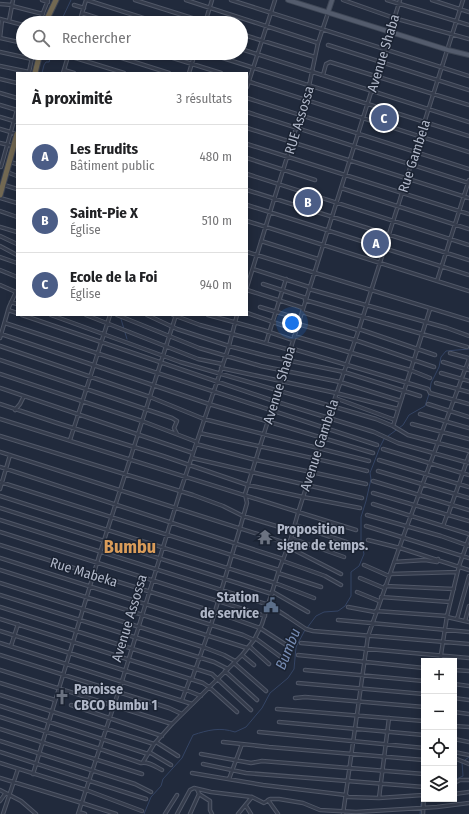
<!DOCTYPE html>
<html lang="fr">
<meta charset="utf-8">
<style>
:root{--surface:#fff;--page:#f2f2f2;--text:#202124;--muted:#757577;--line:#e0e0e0;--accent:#4b5d86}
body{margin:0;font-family:"Fira Sans Condensed",sans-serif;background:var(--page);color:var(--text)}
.controls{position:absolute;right:12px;bottom:12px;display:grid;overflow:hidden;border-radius:0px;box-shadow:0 2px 10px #0003}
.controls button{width:36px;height:36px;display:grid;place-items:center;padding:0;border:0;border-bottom:1px solid var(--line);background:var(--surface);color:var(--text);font:20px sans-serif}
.you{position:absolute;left:292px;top:323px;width:14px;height:14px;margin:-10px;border:3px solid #fff;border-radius:50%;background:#1a73e8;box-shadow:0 0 0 6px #1a73e833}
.badge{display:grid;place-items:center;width:26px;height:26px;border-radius:50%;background:var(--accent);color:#fff;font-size:13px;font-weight:700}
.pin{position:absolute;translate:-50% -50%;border:2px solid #fff;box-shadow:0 1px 4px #0006}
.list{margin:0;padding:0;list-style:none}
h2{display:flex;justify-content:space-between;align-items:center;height:52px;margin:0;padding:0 16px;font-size:17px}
h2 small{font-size:13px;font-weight:400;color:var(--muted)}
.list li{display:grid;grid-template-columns:26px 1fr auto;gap:12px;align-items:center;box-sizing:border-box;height:64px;padding:0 16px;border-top:1px solid var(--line)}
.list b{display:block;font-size:15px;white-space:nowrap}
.list p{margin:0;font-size:13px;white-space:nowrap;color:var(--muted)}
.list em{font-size:13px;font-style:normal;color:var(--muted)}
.icon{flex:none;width:22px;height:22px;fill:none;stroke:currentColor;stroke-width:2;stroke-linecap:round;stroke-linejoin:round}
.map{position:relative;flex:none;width:469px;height:814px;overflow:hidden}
.search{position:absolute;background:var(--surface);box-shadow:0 2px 10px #0003;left:16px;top:16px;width:232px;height:44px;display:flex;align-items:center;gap:10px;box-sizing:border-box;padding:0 14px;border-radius:22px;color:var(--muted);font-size:15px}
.panel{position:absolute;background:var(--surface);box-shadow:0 2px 10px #0003;left:16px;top:72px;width:232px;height:244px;border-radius:0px}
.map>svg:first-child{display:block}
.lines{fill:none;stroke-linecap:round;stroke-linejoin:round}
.stream{stroke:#344464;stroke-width:1}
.minor-casing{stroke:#505767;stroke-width:4.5}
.major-casing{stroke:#3e4655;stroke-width:6}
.highway-casing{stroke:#3d4454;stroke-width:7}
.minor{stroke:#353c4c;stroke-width:2.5}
.major{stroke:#535b6c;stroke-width:4}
.highway{stroke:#726852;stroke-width:5}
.labels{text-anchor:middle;stroke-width:3;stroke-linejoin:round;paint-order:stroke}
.street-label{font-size:14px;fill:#b0b7c8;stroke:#1a2231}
.poi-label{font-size:14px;font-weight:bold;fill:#b0b7c8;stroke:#1a2231;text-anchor:start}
.water-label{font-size:15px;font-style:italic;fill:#768bb2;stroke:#1a2231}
.district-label{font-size:18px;font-weight:bold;fill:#d99c5a;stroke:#1a2231}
</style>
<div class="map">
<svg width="469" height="814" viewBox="0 0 469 814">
<rect width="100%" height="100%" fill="#212a3c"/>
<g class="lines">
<path class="stream" d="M61,21L71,0
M42,73L44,65L46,62H49L51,57V53
M121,319L127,339
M430,391L431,383L439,367L441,357L446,351L469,349
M307,628L316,616L324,612L338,611L345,606L351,596V572L359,566L364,554L361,542V517L366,501L371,479L370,473L380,447L384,439L403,425L409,415L425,406L429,394
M465,760L469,757
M454,780L463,776L462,762
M144,814L151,797L161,786L163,779L182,758L193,735C208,730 220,727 235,732L246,727L262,708L270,693L288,678L294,669L296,647L305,630
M420,814L421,804L423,801"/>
<g class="minor-casing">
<path id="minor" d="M42,0L48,2
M87,0L159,23
M135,0L208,23
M186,0L318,43
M231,0L469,76
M343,0L394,18L469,39
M387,0L469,25
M432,0L469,12
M0,4L12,5
M74,5L84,8
M12,6L43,14
M82,13L113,23
M47,18L63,23
M0,19L23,25
M9,21L13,0
M39,23L48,0
M79,23L86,0
M205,23L212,0
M241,34L315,57
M0,38L23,43
M0,38L2,20
M328,45L469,90
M241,49L469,122
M0,52L32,59
M106,53L169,73
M157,53L221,73
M207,53L469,136
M69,56L124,73
M0,66L29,72
M64,70L74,73
M29,72L33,53
M63,73L69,53
M189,73L195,53
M323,75L326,64L330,62L469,105
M0,79L17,83
M247,81L469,152
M247,87L275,0
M0,93L17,98
M247,98L469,169
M0,105L17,110
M247,112L469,183
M0,117L17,122
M247,128L469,198
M0,129L17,134
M0,143L13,146
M247,144L469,214
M247,158L315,180
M10,162L17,164
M1,167L17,110
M7,172L17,176
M247,174L469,245
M4,185L17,189
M341,188L469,229
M247,190L469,260
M0,198L17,203
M247,205L469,275
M0,211L17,217
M247,221L469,291
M0,227L17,232
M0,236L17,244
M261,241L318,259
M0,246L17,255
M247,252L469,320
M0,257L17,263
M253,269L309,287
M0,270L17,277
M437,281L469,180
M263,284L306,298
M0,285L16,292
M247,287L309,86L318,43L328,13
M309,289L447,328L469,336
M247,290L303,308
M305,300L467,347
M11,302L17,304
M260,307L300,319
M8,310L17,313
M302,312L358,330
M247,313L296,330
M22,315L274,401L374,432L398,443L469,463
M51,315L180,362L376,419L393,426L430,309
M86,315L198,359L222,364
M117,315L199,348L261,366L340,382L401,401
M147,315L177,329L229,346L267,356L344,372L420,396
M173,315L200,325L290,350
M208,315L263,330L293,340
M5,323L377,445
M298,324L355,340L434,367
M359,329L435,355
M1,334L209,404L373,453
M294,336L410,370L430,378
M0,338L9,307L16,292
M266,343L286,279
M0,346L150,397L204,419L369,461
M290,348L428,389L430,393L469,404
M450,353L469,358
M0,360L172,418L177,421L174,428L177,434
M443,362L469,370
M221,368L336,393L398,409
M441,373L469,381
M0,374L142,421L197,442
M436,383L469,392
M0,388L193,453
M335,398L395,420
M0,404L57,423L163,456L248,485L303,497L360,508
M428,404L469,417
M15,410L20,404L24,396
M420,414L469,428
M0,419L356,530
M412,424L469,439
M393,426L408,435L469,451
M200,433C256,446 312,457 367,471
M0,436L193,495L223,506L243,516L293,531
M70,440L110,315
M196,444L256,460L366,484
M383,449L469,475
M0,452L289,544
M192,458L362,498
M379,460L469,487
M0,467L283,559
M378,471L469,498
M373,481L469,510
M0,482L279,570
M0,489L10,455
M373,493L469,521
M0,496L275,583L314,598
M373,504L469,534
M0,508L272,594
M367,515L441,536L469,546
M448,515L469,455
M0,520L269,605L288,617L306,629L313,631L469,644
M295,525L355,545
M366,526L469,558
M443,526L447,515
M0,532L265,616
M291,538L344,557
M368,540L400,548L469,570
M0,545L215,612L260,628L291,648
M288,547L341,574
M0,558L243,635L254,640
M283,561L325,576L341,585
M394,562L425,560L437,562L438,559
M364,565L389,576
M0,570L247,648
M278,573L321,587
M390,574L457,572
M360,578L384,588
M0,583L203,647L224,655L235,661
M385,586L454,589
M273,592L308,612
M357,592L379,601
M0,595L214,662L228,669
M381,597L450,602
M0,607L212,674L251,710
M348,607L375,612
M376,611L447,616
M447,617L469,622
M0,619L203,683L209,687L237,712
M457,619L469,576
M338,620L469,632
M465,621L469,606
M0,631L186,690L201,696
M255,638L285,660
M0,643L192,704
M301,643L469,658
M11,646L18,624
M249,646L269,664
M0,655L169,708L182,714
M242,655L254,665
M298,655L424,668
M440,661L447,616L459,566L469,538
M234,663L266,691
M0,670L172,724
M305,670L424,681
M454,670L469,671
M225,671L257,700
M192,679L211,625L240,528L247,503L245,494L400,0
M0,683L55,700
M298,683L424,694
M454,684L469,686
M0,695L154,744
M295,698L305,697L424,707
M454,698L469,700
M182,700L190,679
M71,705L162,736
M0,706L148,754
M277,709L424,721
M454,712L469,714
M0,717L100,749L141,763C148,761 156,767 162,770
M279,722L424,735
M454,726L469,727
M0,729L142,774
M259,732L424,748
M454,739L469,742
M0,741L135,784L151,792
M156,742L178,756
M223,742L269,747L424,760
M0,752L146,799
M149,752L171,765
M454,752L469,755
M201,754L251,763L262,761L424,774
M454,758L469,764
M143,762L154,744L172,724L242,655L254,640L262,624L278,573L291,538L298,513L328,418L359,329L463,0
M0,763L86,790L142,811
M203,764L246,773L424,787
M192,773L263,785L346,795L348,797L379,798L423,795
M33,774L100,553L176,315
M0,778L82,803
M229,779L242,744
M454,783L460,780H469
M197,789L199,794L210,801V810L212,814
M0,790L21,801L36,814
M454,794L469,792
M379,798L389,718
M268,800L278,814
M0,801L5,794
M82,803L116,814
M246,806L251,814
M79,812L85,814
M3,814L18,769
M78,814L122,681L180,492L229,346L237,315
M165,814L177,795
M177,814L190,790L194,788L211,792L252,797L264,803L270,799H279L303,803L320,810L356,812L437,807L469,803
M190,814L199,794
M238,814L252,797
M343,814L368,636L407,526L469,359
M423,814L424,794"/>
</g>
<g class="major-casing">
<path id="major" d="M288,0L448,50L469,55
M328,12L332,0"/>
</g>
<g class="highway-casing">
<path id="highway" d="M45,23L56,0
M35,73L40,53
M0,195L17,134"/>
</g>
<use href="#minor" class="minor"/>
<use href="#major" class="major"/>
<use href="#highway" class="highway"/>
</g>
<defs>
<g id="temple-bare" transform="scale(1.2)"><path d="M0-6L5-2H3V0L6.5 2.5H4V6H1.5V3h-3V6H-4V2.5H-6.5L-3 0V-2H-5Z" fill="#6b7280" stroke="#1a2231" stroke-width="2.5" paint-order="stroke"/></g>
<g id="civic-bare" transform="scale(1.2)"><path d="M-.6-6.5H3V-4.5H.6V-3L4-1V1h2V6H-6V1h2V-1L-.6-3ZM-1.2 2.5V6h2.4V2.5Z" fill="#5c6f8a" stroke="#1a2231" stroke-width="2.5" paint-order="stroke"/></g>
<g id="church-bare" transform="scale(1.2)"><path d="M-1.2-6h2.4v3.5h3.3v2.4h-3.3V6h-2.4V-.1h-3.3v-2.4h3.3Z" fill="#6b7280" stroke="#1a2231" stroke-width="2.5" paint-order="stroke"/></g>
</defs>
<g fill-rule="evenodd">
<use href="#temple-bare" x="265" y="537"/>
<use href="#civic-bare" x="271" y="605"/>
<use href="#church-bare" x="62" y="697"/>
</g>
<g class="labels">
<g class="street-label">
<text transform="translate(383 53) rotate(-73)" y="5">Avenue Shaba</text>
<text transform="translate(299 120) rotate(-73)" y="5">RUE Assossa</text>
<text transform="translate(414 156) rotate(-72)" y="5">Rue Gambela</text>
<text transform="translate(279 385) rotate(-73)" y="5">Avenue Shaba</text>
<text transform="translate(319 445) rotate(-72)" y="5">Avenue Gambela</text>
<text transform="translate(84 572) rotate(17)" y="5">Rue Mabeka</text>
<text transform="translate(129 618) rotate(-73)" y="5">Avenue Assossa</text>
</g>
<g class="poi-label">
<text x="277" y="534">Proposition<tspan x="277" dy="16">signe de temps.</tspan></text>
<text x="259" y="602" text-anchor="end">Station<tspan x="259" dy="16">de service</tspan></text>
<text x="74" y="694">Paroisse<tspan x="74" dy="16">CBCO Bumbu 1</tspan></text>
</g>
<g class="water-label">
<text transform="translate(288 649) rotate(-68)" y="5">Bumbu</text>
</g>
<g class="district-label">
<text x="130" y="553">Bumbu</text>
</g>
</g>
</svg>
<div class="controls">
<button>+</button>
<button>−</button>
<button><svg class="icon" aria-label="locate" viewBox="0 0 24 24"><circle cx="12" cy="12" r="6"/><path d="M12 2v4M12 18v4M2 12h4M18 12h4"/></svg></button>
<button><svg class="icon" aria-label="layers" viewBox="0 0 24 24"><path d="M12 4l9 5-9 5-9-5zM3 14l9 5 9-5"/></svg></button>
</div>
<div class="you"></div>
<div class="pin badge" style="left:376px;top:243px">A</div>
<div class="pin badge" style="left:308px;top:202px">B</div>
<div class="pin badge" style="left:384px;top:118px">C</div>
<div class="search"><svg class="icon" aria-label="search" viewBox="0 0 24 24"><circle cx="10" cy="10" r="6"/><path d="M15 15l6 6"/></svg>Rechercher</div>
<section class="panel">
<h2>À proximité<small>3 résultats</small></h2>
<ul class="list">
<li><span class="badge">A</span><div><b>Les Erudits</b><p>Bâtiment public</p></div><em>480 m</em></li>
<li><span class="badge">B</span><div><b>Saint-Pie X</b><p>Église</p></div><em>510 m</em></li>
<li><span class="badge">C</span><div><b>Ecole de la Foi</b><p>Église</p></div><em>940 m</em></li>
</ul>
</section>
</div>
